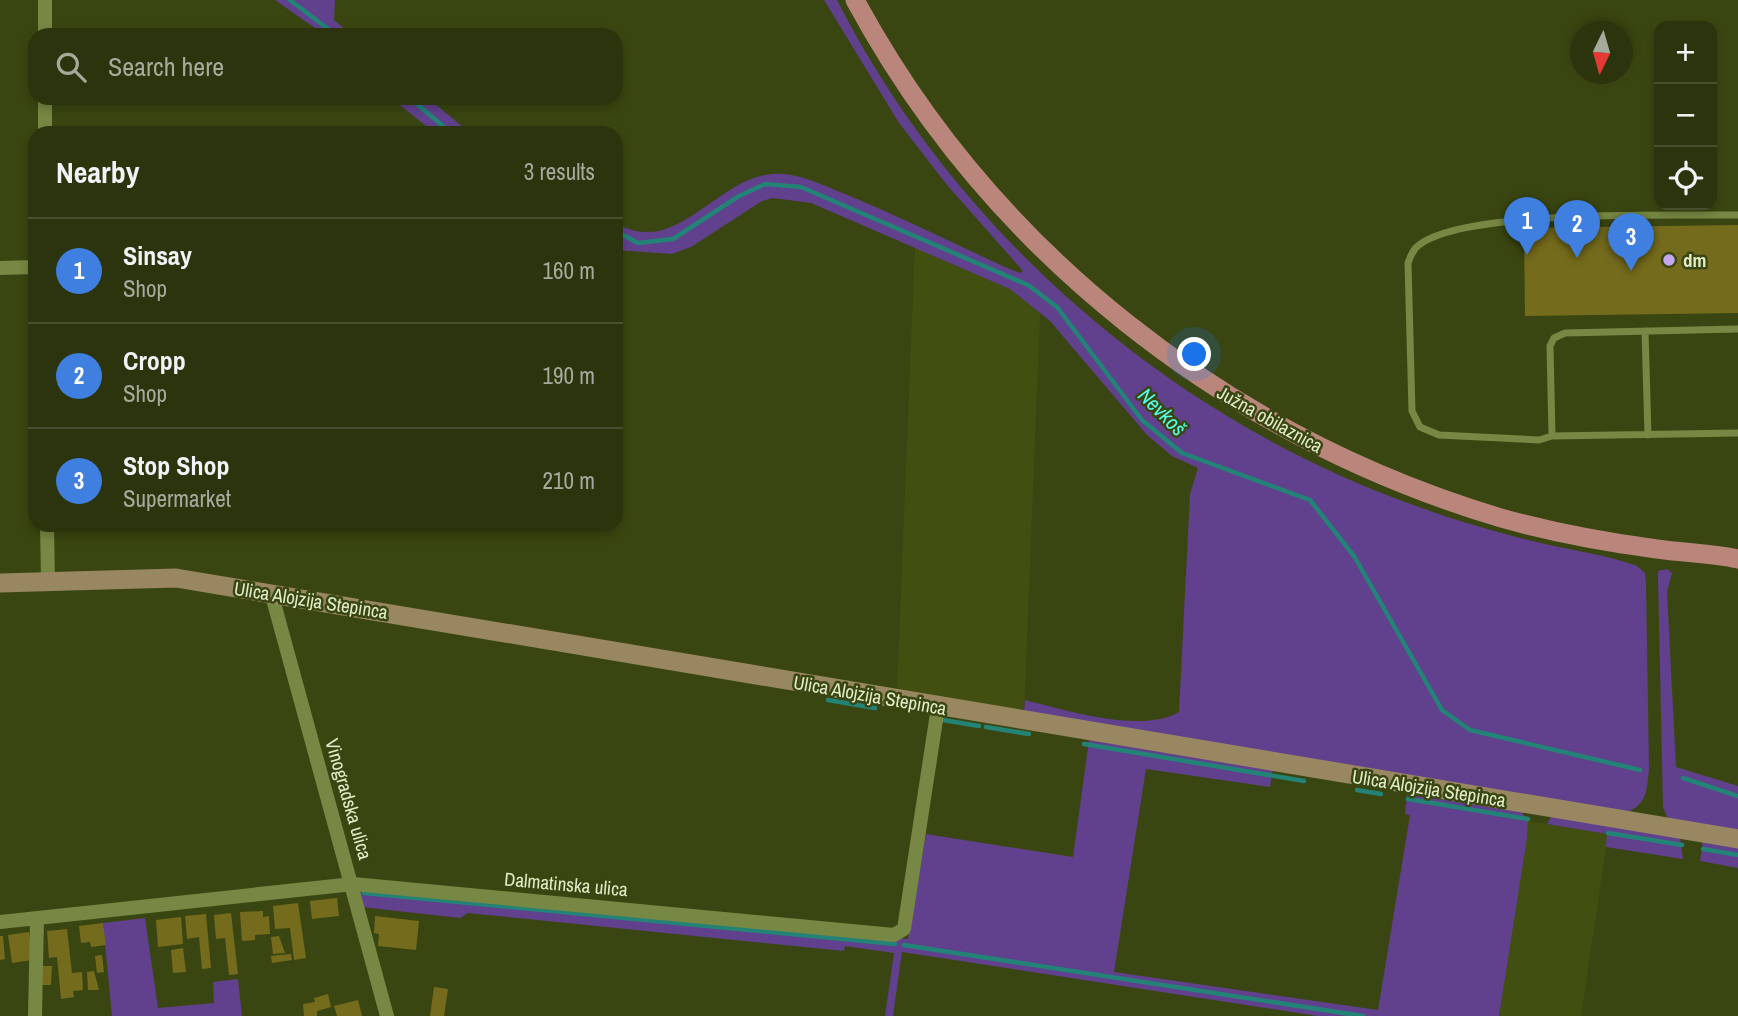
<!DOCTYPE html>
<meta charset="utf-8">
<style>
:root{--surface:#2c340d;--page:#383f1b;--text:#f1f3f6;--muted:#a6aa9d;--line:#484f2e;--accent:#e797bd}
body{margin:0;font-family:"Archivo Narrow",sans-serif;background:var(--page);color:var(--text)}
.controls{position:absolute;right:21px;top:21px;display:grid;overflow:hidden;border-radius:14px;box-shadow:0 4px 10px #0003}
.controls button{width:63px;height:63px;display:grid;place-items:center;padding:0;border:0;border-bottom:2px solid var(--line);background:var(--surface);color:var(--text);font:35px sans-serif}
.compass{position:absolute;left:1570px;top:21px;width:63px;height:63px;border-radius:50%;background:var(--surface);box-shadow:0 4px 10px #0003;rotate:185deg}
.you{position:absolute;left:1195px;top:355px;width:24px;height:24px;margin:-18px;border:5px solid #fff;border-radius:50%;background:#1a73e8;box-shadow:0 0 0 10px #1a73e833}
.badge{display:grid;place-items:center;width:46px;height:46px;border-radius:50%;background:var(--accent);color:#fff;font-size:23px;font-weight:700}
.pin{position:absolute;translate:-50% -58px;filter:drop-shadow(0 2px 4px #0008)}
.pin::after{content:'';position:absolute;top:37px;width:24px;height:21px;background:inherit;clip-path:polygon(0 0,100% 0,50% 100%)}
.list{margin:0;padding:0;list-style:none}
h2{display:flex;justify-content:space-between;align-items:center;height:91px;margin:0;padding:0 28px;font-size:30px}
h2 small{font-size:23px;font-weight:400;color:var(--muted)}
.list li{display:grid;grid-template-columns:46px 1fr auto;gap:21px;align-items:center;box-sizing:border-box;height:105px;padding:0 28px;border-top:2px solid var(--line)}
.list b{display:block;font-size:26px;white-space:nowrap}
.list p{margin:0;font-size:23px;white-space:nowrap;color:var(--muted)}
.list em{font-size:23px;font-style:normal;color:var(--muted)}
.icon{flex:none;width:38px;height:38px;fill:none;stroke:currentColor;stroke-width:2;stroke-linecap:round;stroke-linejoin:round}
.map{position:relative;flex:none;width:1738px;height:1016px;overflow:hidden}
.search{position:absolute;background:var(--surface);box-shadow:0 4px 10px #0003;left:28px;top:28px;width:595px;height:77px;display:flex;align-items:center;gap:18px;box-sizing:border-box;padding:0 24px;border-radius:21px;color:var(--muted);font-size:26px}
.panel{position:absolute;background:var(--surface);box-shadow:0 4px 10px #0003;left:28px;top:126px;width:595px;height:406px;border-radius:21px}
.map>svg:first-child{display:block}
.built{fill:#414f11}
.green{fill:#61408d}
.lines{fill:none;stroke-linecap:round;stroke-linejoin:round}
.stream{stroke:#228376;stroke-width:4.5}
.building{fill:#756b1c}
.service{stroke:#768843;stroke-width:7}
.minor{stroke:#768843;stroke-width:14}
.secondary{stroke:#988760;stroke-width:19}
.primary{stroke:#ba867c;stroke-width:19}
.poi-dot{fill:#c4a7f1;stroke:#3a4611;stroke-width:2.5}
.labels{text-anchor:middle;stroke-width:5;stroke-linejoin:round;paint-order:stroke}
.poi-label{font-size:19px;font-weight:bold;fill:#e0ecc8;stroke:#3a4611;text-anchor:start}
.street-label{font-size:19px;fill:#e0ecc8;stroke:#3a4611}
.water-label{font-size:21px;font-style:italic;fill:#53ffe7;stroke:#3a4611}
</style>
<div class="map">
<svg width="1738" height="1016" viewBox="0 0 1738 1016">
<rect width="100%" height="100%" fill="#3a4611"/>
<path class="built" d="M915,246L1010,289L1040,313L1024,712L897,690Z
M1528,821L1608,834L1581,1016H1499Z"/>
<path class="green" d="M275,0H335L334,20L352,35H325Z
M824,0H837C954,230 1166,415 1408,503C1453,520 1498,533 1545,544C1575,551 1608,555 1637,566L1645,573L1646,583L1649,768C1647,788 1648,804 1627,812L1024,712L1025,700C1065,710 1142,734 1179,712L1190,494L1198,468L1172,456L1147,435L1050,321L1010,289L811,203L773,198L762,201L691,247L672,254L616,250V223C676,259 716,177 773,174C799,172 826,187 850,196C902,218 953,243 1005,267L1020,273L1023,271L947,185L899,123Z
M391,98H428L470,133H435Z
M1667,569L1672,573L1667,592L1676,767L1738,786V831L1674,820L1667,817L1663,807L1658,580V571Z
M1089,740L1273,768L1270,787L1146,769L1114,972L1378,1010L1410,815L1405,814L1407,795L1520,810L1528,821L1527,838L1499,1016H1318L902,952L893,1016H885L894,953L845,946L844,951L468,913L460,918L362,907L360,892L908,939L926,834L1073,857Z
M1552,815L1680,836L1683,859L1606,847L1607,834L1547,824Z
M1703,840L1738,846V868L1700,861Z
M145,918L158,1008L214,1003L213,982L238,979L242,1016H112L103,923Z"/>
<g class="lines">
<path class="stream" d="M290,0L336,35
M410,98L451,133
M616,231L638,243L673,239L739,196L765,184L801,187L1028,285L1057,307L1142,420L1182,453L1310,500L1354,556L1442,710L1470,730L1640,770
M828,700L875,708
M943,720L979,726
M986,727L1029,734
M1084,744L1304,781
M1683,778L1738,796
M1357,790L1381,794
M1408,799L1528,819
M1608,833L1682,845
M1703,849L1738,855
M364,893L895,944
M904,945L1363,1016"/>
</g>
<path class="building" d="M1738,225V313L1525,316L1524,228Z
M337,898L339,916L312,919L310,901Z
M298,903L306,958L294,960L290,928L275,929L273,906Z
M263,911V917L269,916L270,934L255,935V940L242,941L240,912Z
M231,913L238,974L229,975L225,938L216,939L214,915Z
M206,914L211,968L202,969L199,937L187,939L185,916Z
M375,916L419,921L416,950L378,946L379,934L374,933Z
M181,917L183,944L158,947L156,920Z
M103,923L106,945L91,947L90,942L81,943L79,926Z
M67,929L72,973L82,972L83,990L73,991L74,997L61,999L57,957L49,958L47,931Z
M29,932L32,960L12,963L8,935Z
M0,936H3L5,959L0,960Z
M279,936L285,953L273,954L271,937Z
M183,948L186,972L173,973L171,950Z
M291,954L292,960L272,963L271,956Z
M102,955L104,972L97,973L95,956Z
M41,966H52L51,985H40Z
M94,971L99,990H88L87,972Z
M434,987L448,989L444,1016H430Z
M328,994L331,1007L317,1011V1016H304L303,1004L315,1002L314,998Z
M358,1000L362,1016H337L334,1006Z"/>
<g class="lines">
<path class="service" d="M1738,329L1565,333L1554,338L1550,346L1552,436L1738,433
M1645,331L1648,435
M1552,436L1539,440L1439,435L1420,427L1412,411L1408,263C1411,256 1412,250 1419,245C1465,209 1673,216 1738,215"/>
<path class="minor" d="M45,0V35
M45,98V133
M0,268L35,267
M47,525L48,582
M271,592L387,1016
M0,922L353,884L894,935L904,929L938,707
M35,1016L37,919"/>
<path class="secondary" d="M0,583L176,578L1738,839"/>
<path class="primary" d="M855,0C991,252 1227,436 1501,518C1551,532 1604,542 1657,549C1684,553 1711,553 1738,559"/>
</g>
<circle class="poi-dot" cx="1669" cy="260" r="7"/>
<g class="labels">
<g class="poi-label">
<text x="1683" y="267">dm</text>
</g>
<g class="street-label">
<text transform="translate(1270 419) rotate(29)" y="7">Južna obilaznica</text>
<text transform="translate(311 600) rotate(9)" y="7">Ulica Alojzija Stepinca</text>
<text transform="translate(870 695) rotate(10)" y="7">Ulica Alojzija Stepinca</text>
<text transform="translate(1429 788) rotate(9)" y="7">Ulica Alojzija Stepinca</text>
<text transform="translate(349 799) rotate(74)" y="7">Vinogradska ulica</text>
<text transform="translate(566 884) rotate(5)" y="7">Dalmatinska ulica</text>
</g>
<g class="water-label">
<text transform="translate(1162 412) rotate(45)" y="7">Nevkoš</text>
</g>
</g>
</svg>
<div class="controls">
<button>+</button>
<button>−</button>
<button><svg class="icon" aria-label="locate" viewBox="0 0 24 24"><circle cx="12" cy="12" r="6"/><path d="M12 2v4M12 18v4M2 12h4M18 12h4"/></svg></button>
</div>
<svg class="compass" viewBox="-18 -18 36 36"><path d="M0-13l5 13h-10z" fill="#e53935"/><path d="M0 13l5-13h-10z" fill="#a6aa9d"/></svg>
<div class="you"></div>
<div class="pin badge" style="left:1527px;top:255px;background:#3f7fe0">1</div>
<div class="pin badge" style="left:1577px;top:258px;background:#3f7fe0">2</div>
<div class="pin badge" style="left:1631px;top:271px;background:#3f7fe0">3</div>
<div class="search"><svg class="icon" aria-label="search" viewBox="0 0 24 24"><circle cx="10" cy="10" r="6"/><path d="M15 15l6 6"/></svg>Search here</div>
<section class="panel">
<h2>Nearby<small>3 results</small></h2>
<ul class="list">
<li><span class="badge" style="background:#3f7fe0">1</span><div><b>Sinsay</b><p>Shop</p></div><em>160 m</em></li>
<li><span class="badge" style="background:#3f7fe0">2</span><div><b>Cropp</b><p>Shop</p></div><em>190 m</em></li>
<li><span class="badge" style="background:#3f7fe0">3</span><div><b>Stop Shop</b><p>Supermarket</p></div><em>210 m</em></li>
</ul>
</section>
</div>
